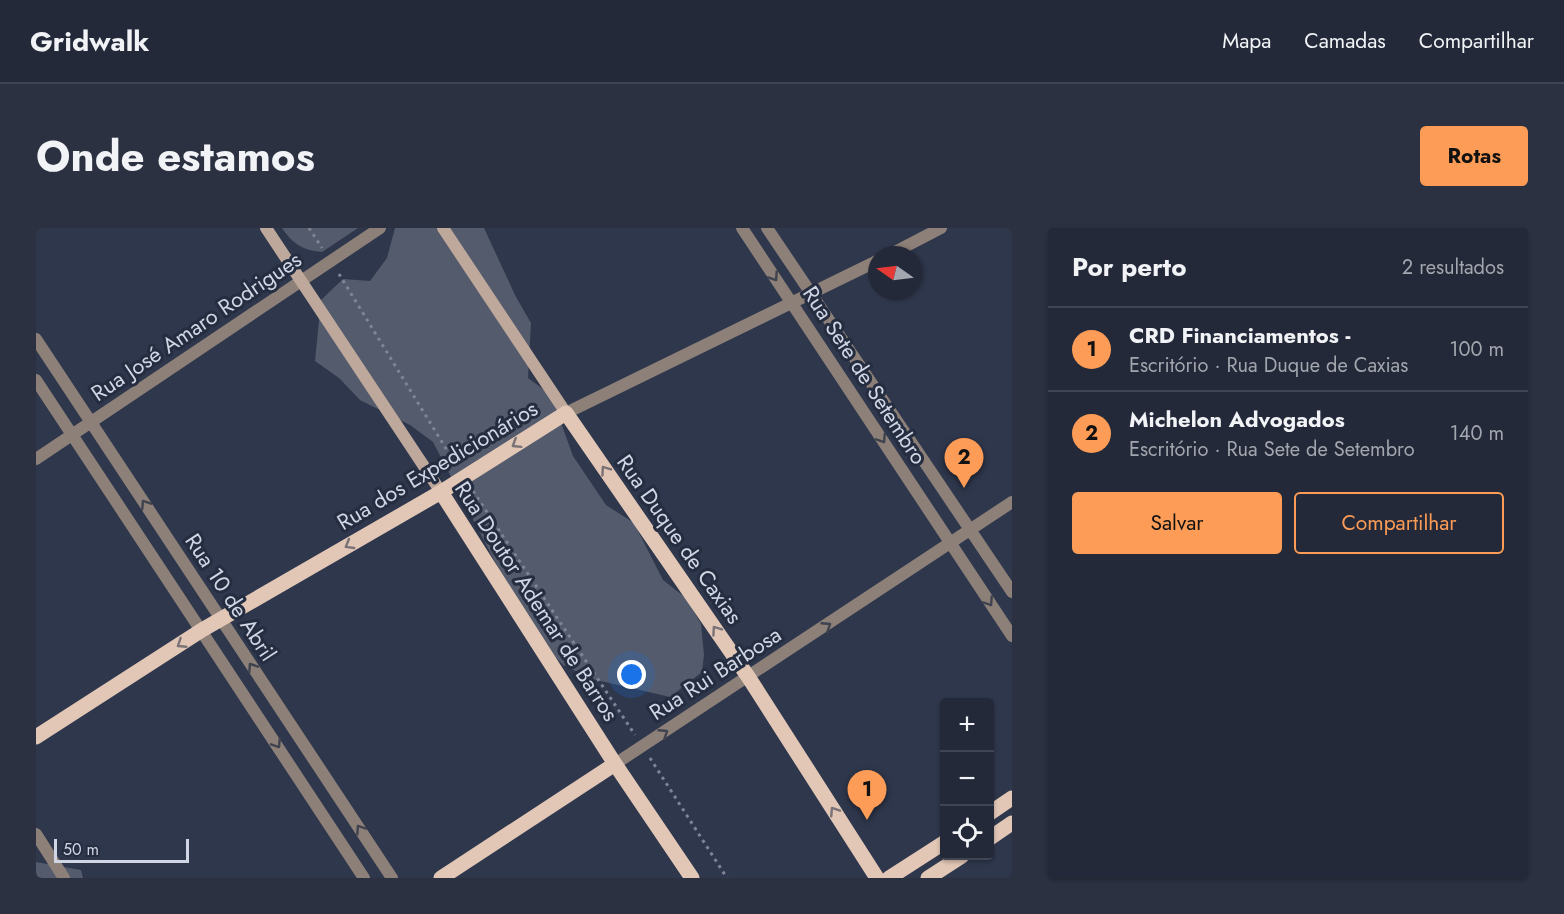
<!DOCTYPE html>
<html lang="pt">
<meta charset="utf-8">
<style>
:root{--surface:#232939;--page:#2b3141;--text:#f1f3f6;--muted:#a3a6ae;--line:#404553;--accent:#fd9c56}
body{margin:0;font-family:Jost,sans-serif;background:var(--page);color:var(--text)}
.controls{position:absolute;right:18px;bottom:18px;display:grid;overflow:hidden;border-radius:6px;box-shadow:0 2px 4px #0004}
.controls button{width:54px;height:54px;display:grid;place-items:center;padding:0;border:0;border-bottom:2px solid var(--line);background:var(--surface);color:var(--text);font:30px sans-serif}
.compass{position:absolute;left:832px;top:18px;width:54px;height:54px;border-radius:50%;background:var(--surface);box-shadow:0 2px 4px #0004;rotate:284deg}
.scale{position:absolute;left:18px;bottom:15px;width:135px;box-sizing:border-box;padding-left:6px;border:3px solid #d1d6e4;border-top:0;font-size:16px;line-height:21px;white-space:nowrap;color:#d1d6e4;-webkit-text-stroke:4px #252d41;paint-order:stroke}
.you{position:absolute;left:596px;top:447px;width:21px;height:21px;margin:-15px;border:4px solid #fff;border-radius:50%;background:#1a73e8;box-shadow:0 0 0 9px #1a73e833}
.badge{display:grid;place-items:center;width:39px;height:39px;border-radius:50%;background:var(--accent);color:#111;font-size:20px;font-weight:700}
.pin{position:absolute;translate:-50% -50px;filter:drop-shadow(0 2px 3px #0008)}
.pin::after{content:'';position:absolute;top:32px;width:21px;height:18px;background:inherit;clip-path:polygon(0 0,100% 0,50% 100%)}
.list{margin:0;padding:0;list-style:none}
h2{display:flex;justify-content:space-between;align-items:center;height:78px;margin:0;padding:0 24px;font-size:26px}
h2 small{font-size:20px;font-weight:400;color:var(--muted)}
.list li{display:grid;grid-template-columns:39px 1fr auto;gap:18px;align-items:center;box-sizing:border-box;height:84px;padding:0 24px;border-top:2px solid var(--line)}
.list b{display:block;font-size:22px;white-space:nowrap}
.list p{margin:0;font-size:20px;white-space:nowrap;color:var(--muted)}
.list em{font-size:20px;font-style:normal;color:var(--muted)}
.actions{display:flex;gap:12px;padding:18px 24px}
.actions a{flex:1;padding:14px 0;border:2px solid var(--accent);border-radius:6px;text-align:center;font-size:21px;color:var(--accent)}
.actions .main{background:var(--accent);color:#111}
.icon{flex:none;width:33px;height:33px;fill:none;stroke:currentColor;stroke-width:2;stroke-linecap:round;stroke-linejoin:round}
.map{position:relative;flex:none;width:976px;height:650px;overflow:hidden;border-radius:6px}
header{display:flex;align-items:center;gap:36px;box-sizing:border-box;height:84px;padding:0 30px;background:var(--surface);border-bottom:2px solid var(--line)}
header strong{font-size:28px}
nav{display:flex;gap:33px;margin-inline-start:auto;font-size:21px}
.intro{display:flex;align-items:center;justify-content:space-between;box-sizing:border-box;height:144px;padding:0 36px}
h1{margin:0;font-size:42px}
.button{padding:15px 27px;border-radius:6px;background:var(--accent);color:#111;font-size:21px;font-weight:700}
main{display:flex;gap:36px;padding:0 36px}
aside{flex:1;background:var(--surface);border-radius:6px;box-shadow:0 2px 4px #0004}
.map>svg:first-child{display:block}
.green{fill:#545b6c}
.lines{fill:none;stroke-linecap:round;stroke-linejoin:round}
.path{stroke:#7e8596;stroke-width:3;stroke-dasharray:3 4.5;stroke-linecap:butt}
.street{stroke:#8d8078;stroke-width:12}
.secondary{stroke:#bda89b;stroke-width:12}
.primary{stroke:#e2c7b6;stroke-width:15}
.oneway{stroke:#3f424f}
.oneway2{stroke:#7a7276}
.labels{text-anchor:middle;stroke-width:6;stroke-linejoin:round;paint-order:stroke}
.street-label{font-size:22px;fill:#d1d6e4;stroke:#252d41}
</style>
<header>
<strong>Gridwalk</strong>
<nav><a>Mapa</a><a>Camadas</a><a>Compartilhar</a></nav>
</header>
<div class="intro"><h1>Onde estamos</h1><a class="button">Rotas</a></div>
<main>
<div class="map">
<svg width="976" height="650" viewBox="0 0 976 650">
<rect width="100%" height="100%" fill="#2f374c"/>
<path class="green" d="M246,0H322L286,24C266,22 257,16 246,0Z
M359,0H448L480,69L495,95L492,150L515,167L537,228L570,277L598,295L627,352L650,370L665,396L668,427L666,444L634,469L556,451L527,437L505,414L470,355L397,214L374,197L324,172L303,150L279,133L285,72L307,51L334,53L351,30Z
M0,634L45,642L47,650H0Z"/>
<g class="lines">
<path class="path" d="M273,0L286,20
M303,46L420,237
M437,263L599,507
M614,530L691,650"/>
<path class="street" d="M706,0L976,408
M731,0L976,364
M853,27L905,0
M0,111L356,650
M0,152L328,650
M530,185L841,33
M0,231L344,0
M579,536L976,274
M0,606L28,650"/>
<path class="secondary" d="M230,0L405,264
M407,0L530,185"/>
<path class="primary" d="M405,264L579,536L656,650
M0,509L166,402L405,264L530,185L713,450L841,650
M954,585L976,570
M954,610L976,595
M405,650L579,536
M853,650L909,614
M892,650L926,628"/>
</g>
<defs><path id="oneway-chevron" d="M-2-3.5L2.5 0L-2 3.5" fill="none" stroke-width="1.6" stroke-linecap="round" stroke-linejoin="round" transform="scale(1.5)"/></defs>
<g class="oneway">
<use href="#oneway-chevron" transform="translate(738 49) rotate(56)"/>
<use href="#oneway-chevron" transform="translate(846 211) rotate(57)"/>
<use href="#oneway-chevron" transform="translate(109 276) rotate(-123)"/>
<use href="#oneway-chevron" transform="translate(953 374) rotate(56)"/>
<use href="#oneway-chevron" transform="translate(791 398) rotate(-33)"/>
<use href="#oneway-chevron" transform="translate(216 439) rotate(-124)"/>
<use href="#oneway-chevron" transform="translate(628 505) rotate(-33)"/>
<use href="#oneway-chevron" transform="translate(241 516) rotate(57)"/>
<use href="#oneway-chevron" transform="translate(324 601) rotate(-124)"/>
</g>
<g class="oneway2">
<use href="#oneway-chevron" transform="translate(480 216) rotate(148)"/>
<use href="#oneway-chevron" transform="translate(569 242) rotate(-125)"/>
<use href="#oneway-chevron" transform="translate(313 317) rotate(150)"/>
<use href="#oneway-chevron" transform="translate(680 402) rotate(-125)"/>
<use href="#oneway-chevron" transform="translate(145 416) rotate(147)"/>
<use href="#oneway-chevron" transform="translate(798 583) rotate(-123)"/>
</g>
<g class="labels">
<g class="street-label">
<text transform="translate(160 98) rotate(-34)" y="8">Rua José Amaro Rodrigues</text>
<text transform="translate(829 147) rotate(57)" y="8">Rua Sete de Setembro</text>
<text transform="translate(401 237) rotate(-31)" y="8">Rua dos Expedicionários</text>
<text transform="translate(644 311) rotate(55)" y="8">Rua Duque de Caxias</text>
<text transform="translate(195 369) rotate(57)" y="8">Rua 10 de Abril</text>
<text transform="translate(501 373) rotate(57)" y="8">Rua Doutor Ademar de Barros</text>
<text transform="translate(679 445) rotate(-33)" y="8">Rua Rui Barbosa</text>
</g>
</g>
</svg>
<div class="controls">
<button>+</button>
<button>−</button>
<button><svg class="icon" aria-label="locate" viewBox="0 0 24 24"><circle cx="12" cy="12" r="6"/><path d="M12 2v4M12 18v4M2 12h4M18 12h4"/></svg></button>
</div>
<svg class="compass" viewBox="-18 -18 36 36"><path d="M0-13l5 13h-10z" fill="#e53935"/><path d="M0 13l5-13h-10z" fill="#a3a6ae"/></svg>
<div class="scale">50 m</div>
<div class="you"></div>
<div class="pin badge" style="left:831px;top:592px">1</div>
<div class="pin badge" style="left:928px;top:260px">2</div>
</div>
<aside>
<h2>Por perto<small>2 resultados</small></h2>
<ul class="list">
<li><span class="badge">1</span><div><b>CRD Financiamentos -</b><p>Escritório · Rua Duque de Caxias</p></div><em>100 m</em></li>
<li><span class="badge">2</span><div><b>Michelon Advogados</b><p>Escritório · Rua Sete de Setembro</p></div><em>140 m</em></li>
</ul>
<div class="actions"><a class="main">Salvar</a><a>Compartilhar</a></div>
</aside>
</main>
